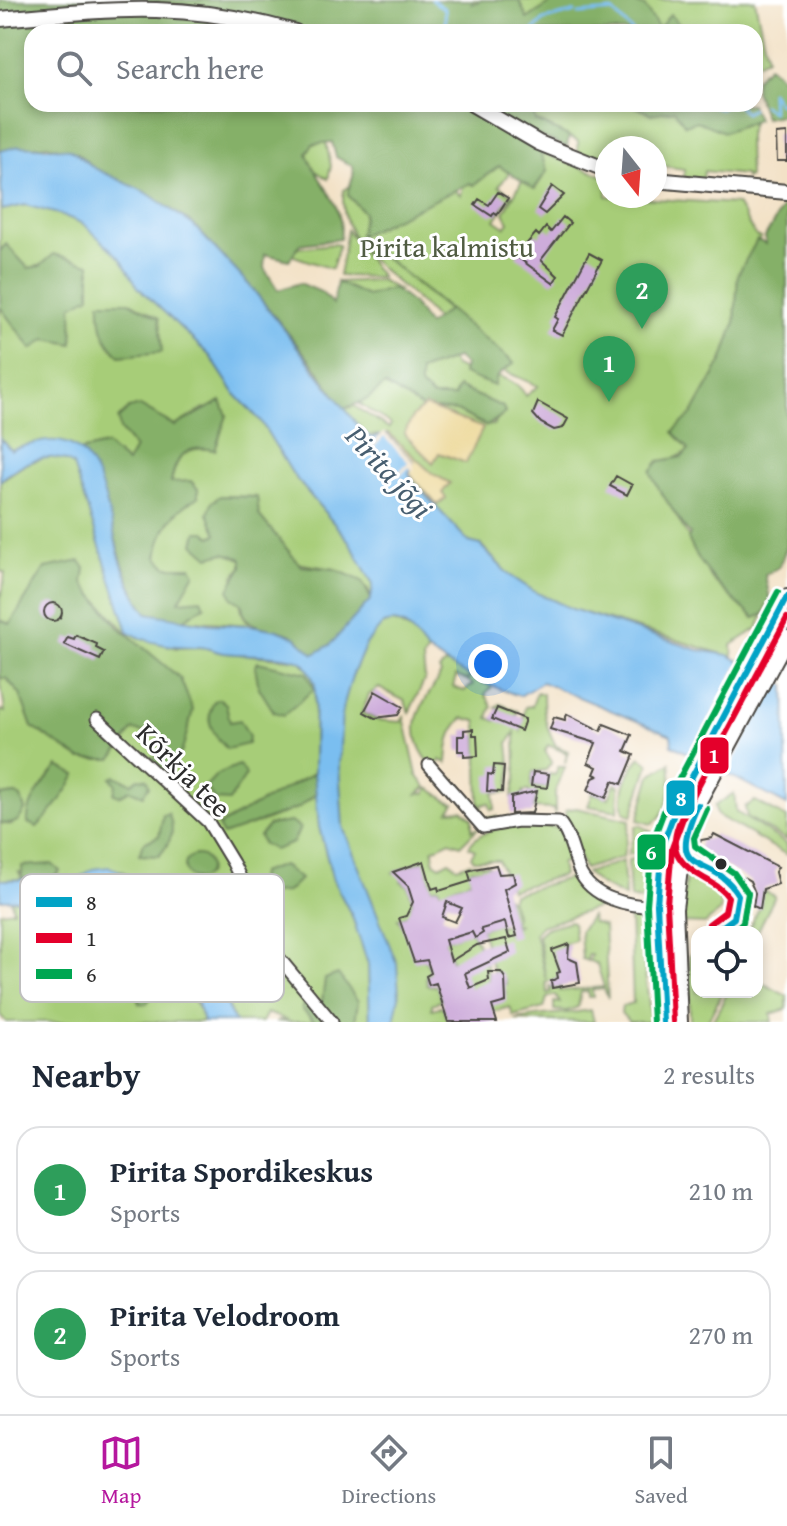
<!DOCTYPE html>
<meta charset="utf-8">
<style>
:root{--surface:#fff;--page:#f2f2f3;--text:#1f2937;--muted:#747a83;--line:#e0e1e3;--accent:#b5179e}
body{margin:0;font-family:"Gentium Book Plus",serif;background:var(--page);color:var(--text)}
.controls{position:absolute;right:24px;bottom:24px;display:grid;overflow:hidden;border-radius:16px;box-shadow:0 4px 12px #0003}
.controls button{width:72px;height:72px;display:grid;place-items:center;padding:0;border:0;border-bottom:2px solid var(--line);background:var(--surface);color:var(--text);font:40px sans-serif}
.compass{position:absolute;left:595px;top:136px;width:72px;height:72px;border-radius:50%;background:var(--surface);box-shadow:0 4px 12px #0003;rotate:163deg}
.you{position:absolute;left:488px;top:664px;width:28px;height:28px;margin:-20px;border:6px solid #fff;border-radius:50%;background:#1a73e8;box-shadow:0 0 0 12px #1a73e833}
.badge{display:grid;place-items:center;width:52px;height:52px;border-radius:50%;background:var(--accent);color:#fff;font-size:26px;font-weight:700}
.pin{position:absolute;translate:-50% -66px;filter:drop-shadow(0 2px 4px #0008)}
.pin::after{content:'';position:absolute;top:42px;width:28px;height:24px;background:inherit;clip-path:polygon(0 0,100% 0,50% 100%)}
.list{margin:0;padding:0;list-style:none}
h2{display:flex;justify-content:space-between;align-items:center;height:104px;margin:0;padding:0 32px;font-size:34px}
h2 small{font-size:26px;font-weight:400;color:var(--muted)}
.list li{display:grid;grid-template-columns:52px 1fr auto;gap:24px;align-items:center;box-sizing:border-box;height:128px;margin:0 16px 16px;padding:0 16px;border:2px solid var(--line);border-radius:24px}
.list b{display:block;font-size:30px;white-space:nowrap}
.list p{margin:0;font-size:26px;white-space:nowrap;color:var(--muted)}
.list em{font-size:26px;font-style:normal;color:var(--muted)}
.icon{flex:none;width:44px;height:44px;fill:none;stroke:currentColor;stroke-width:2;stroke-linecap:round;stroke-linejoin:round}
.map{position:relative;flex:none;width:787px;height:1022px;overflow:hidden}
.search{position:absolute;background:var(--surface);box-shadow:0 4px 12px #0003;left:24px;right:24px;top:24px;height:88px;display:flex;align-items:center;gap:20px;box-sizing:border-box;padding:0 28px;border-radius:24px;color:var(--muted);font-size:30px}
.sheet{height:392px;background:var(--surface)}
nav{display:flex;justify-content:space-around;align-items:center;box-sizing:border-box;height:112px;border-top:2px solid var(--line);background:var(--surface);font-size:22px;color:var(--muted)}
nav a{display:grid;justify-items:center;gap:4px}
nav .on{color:var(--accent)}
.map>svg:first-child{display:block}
.green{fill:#a7cd78;stroke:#697c52;stroke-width:2;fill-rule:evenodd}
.forest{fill:#85b068;stroke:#586e4a;stroke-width:2;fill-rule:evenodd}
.sand{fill:#eeda9e;stroke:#8c8264;stroke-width:2}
.water{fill:#7abef0;stroke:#52748e;stroke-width:2}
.pier{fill:#f3e2c7;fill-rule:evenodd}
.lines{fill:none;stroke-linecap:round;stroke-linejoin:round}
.stream{stroke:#7abef0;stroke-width:3}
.building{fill:#cdacda;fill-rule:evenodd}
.minor-casing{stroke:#494642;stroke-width:15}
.major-casing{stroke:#494642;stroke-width:18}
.minor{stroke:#fff;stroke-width:11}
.major{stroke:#fff;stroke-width:14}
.bus-1-casing{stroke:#fff;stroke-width:12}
.bus-2-casing{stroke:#fff;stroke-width:12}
.bus-3-casing{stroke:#fff;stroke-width:12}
.bus-1{stroke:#02a3c6;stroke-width:6}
.bus-2{stroke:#e4002b;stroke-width:6}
.bus-3{stroke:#00a651;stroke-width:6}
.bus-dot{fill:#2b2b2b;stroke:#fff;stroke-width:3}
.labels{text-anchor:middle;stroke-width:6;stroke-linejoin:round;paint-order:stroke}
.park-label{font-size:28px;fill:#505c42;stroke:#fff}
.street-label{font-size:28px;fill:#2b2b2b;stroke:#fff}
.water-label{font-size:30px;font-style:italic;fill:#475e70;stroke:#fff}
.key{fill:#fff;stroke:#bfbfbf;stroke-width:2}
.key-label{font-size:22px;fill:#2b2b2b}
.line-badge{stroke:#fff;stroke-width:3}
.badge-label{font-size:22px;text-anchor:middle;font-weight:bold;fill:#fff}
</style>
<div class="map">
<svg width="787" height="1022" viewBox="0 0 787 1022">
<rect width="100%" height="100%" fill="#fff"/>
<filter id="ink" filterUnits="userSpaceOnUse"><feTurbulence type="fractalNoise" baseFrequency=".0125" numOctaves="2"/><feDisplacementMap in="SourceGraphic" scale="16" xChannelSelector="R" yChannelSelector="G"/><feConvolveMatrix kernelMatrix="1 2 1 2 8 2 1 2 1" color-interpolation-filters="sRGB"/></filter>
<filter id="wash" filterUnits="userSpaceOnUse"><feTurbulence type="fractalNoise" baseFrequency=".006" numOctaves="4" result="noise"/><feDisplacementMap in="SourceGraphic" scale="32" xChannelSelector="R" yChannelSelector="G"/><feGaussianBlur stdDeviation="1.8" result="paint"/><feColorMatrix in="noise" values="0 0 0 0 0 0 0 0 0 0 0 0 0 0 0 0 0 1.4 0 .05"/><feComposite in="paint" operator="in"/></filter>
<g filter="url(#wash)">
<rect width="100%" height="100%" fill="#f3e2c7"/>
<path class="green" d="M254,0H755L767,58L755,64V32H368Z
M503,104H739L742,125L752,123L748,135L749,177L745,179V175L704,171L703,180L684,177V169L656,165L655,169V148H607V163L578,152V141Z
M326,142L331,166L328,179L313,169L307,154L313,144Z
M540,152L607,177V196L737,204L755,235L761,238L738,274L735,323L723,359L692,414L674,432L689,449C679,461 663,459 651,471L712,579L754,618L764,614L758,628L732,645L733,657L572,609L535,592L508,574L481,545L469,542L412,481L379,435L367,436L344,409L354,406L389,428L391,424L359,404L385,385L425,406L457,411L485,426L493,425L504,413L502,407L458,387L454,397H433L420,386V370L451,360L455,366L464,370L463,373C485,375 514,373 526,396L538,386L502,370L513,362L449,310L437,321C407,281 334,250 344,190L352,184L348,195L364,213L360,235L454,190L461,195L463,186L470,183L474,185L499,166L509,173L499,186L512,195L495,220L505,227L509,222L504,213L522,181L535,189L547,171Z
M0,203L2,210L25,205L62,215L84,224L122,259L138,287L210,356L235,394L260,420L294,476L349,541L373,584L371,599L368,589L335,569L296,563L258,515L257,497L221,496L217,534L211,537L225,553L242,559V567L234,576L243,615L250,625L183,620L204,606L178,601L191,567H167L157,557C161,528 173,512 198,497L171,483C176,455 187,444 215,450L227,415L204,408L175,426L140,406L120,430L135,448L127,463L106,445L80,451C58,437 34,444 11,450L0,438V307L32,349L40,266L28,268L6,245L0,251Z
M347,230L381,277L339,276Z
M333,244L339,245L332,269L291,255L298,248Z
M380,280L399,290L367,296L337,282Z
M46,457L64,458L73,465L128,631L138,637L177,648L203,647L219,652L300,660L311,673L315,685L314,773L218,826L223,834C256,824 290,815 317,793L319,827L333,880L352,916L368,964L370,1022H355L358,1001H322L302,1009L315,1022H276L286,1020L267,1013L262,1022H235L206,961L143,886L121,870L77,879L19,872L22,879L0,880V823L12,825L16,794L0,796V710L5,712L0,678H6L20,694L32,727L112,759L133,729L159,735L162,749L157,757L172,770L133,639L82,583L85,568L45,569L10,624L0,620V591L2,595L5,573L0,571V481L26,464Z
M392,621L414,632L428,651L423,659L425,679L409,713L405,701L379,688L369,695L362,713L377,720L401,722L404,717L417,775L426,787L418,794L426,793L427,788C439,791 443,802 455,803L449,811L462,810L472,818V830L478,828L461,845L450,841L433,849L434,862L440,866L449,861L457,867L470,863L488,865L491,868L473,869L476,881L471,869L473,880L469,870L471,880L441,892L438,887L432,889L423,861L392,873L403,870L401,881L408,886L413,902L408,915L398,919L433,973L426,976L427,985L437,986L441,1001L432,1004V1009L443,1006L447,1018L506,993L502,985L506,984L505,979L496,980L481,929L498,923L500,929V925H512L507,928L508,934L515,932L514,926L520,924L513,925L516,916L511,902L515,918L512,921L506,897L511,901L513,894L576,876L601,903L597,908L541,926L535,933L546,980L538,935L546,928L570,921L573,923L575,940L565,943L558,979L546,982L547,993L551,992L550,985L551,988L560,987V991L604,987L597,964L589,961L591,955H587V961L582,959L580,931L591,916L592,922L604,926L608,998L604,989L592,990L593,997H588V991L581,992L578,1007L567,1011L554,1010V1002L560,1003L555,995L547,998L544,1008L513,1016L510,1007L455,1022H392L381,936L336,807L341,715L349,683L366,644L378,627Z
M446,663L469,676L467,680L456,676L453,687L464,691L473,684L468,681L470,677L492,687L485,694L492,706L488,718L496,721L500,710L496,707L500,704L518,711L516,716L521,730L525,707L532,706L537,692L543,694C543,715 546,727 556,746L568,751L565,763L567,753L548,745L545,751L552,762L546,770L533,772L531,786L546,788L549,774L555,775L558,767H565L555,792V815L553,809L533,808L537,795L530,794L529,791H524L521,797H512L516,777L515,732L508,743L511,771L508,793H494L495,809L491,810L489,803L481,805L484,818L497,816L498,820L487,824L475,809L479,806L477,721L463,718C449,732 448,744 447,763L440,760L437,768C429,764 425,758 421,750C406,718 427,700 441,674L439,670Z
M641,757L649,764L632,816L624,812C620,790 626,773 641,757Z
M670,763C673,781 670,816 651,824L638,820L651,775Z
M615,784L619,786L618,811L588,806L593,793L609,798Z
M734,793L736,812L787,844V855L717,815L715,806Z
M755,801L787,818V840L747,817L745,807Z
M576,808L630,820L623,857L584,869L565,818L566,810Z
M542,825L560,828L570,860L561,863L563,875L511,890L498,860H474L471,856L475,850L469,847C480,825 520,825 542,825Z
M640,825L653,833L651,847L628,855L636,826Z
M649,854L644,901L630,898L628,860Z
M623,861L625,897L599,884L586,873Z
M686,871C703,880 725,887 720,911L705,924L682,923Z
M762,890L775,896L757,933L747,932L760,907Z
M105,897C112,899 122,901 128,906C150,924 196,996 203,1022H6L0,1015V912L13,910L11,900ZM138,954L158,978L139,1003L136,993L112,962Z
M630,916L644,919V964L651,1022H629L621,1013L622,1006L633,1003Z
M471,931L486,960L490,987L465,994L444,940Z
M697,947V992H723L707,1022H690L689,956Z
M757,980L787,996V1009L771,1014L772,1022H712L728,992H757Z
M591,1010L594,1022L514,1020C540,1013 564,1015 591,1010Z"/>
<path class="forest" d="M0,0H473L472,4L482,0H519L527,19L555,0H629L645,7L659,29L670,14L686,32H32V104H532L535,121L569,136L567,147L524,130L518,140L540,152L547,171L534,189L499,166L474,185L470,183L359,236L514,363L497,376L494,386L463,374L465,365L457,358L420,371V386L433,397H454L458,387L503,407L505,413L487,426L457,411L422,408L385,385L366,400L344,409L317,369L251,287L193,224L147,193L94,168L77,153L47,145L0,151ZM332,142L336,157L352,166C357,180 347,183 348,195L364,213L359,236L448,310L428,325L413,304L393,288L367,296L337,282L333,304L321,292L300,283L278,290L264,268L265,254L289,260L300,244L340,239C346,203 318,184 307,154L313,144Z
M768,66L787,81V114L765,118L755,91V79Z
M630,104H751L757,120L724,132L697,121L685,125L674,110L651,114Z
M783,206H787V546L779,567L765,575L770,599L764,614L755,618C726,595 703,572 688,539L690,534C682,524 651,480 651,471L659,461L682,457L689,449L673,432L692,414L723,359L735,323L738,274L757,240L766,244L765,237Z
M6,244L28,268L40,266L54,254L90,264V296L72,306L73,344L46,339L32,349L0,307V251Z
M100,302H130L159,318L162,352L120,356C103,340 99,325 100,302Z
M221,401L227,415L215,450C187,444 176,455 171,482L191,481L198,489V497C173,511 161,528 157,557L167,567H191L195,573L179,601L201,599L204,606L183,620L147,613C111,565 116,499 80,451L106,445L127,463L135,448L120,430L118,419L129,408L140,406L175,426Z
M220,496L257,497L259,515L301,566L335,569L362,581L371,599L330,645L314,654C306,650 303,642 295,637C274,623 244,635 242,604L232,598L229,589L242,567V559L225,553L209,557L194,544L197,532H205L211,537L217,534L208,514L212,502Z
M80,561L85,568L83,583L119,627L180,678L193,710L182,751L172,770L164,774L147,762L148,757H157L162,750L159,735L133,730L112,759H81L32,727L20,694L6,678H0V620L10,624L45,568Z
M258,662L307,673L314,689L284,715L274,712L259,688L255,667Z
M220,699L226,704L230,722L240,720L249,736L248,744L227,749C212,733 204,722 214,701Z
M239,765L246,775L229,801L214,800L206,786L217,774Z
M58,766L76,775C65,795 54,811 37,827L28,823C26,802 45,782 58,766Z
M314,773L317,793L298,808L223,835L218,826Z
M115,776L132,783L138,778L147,779L149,786L143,795L130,790L120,796L114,794L116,784L111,778Z
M16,794L21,797L25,810C18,823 15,825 0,823V796Z
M168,813C176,831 171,842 159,856L139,855L143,843L159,836L163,815Z
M291,822L300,828L293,843L274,850L262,843L259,836L269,825Z
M185 867a12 12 0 1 1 24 0a12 12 0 1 1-24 0Z
M52,864L60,871L55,876L22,879V866Z
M283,865L300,879L287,892L272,893L259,883L260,873Z
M127,947L158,977L156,990H147L150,999L146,1004L139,1003L136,993L112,962L116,951Z
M338,974L358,1001L355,1022H315L302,1009L305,1002L322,1001L325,979Z"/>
<path class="sand" d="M425,406L483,428L466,463L439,453L433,463L404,434L413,416Z
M388,433L433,474L450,483L442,493L446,498L437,505L409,473L413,462L386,434Z"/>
<path class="water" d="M19,146L70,149L94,168L147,193L193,225L251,287L359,427L371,438L386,434L414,462L409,473L412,481L469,542L480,545L508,574L535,592L572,609L698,650L728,655L785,685L787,805L672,745L671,735L542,682L520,696C488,686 452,669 428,651C416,641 409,615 383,624L366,644L352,676L342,711L339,765L343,827L397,964L399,996L394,1022H370L368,964L352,916L333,880L319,827L314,773L315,685C312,676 307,663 298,660C275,653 248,656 224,653C215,652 208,647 199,647C175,647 149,645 128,631L73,465C51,448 18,464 0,481V438L11,450C28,445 49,437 66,443C104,454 110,526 120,558C126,577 135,598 147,613L210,624L250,625L277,630L295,637L314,654L330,645L371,599L373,584L349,541L294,476L260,420L235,394L210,356L138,287L121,259L84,224L62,215L25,205L2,210L0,151Z
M109,867C140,874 188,933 206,960C218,979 223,1003 235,1022H203L197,1000L127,905L105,897L0,900V880L77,879L93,869Z"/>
<path class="pier" d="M384,432L414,462V472L409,467L399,477L369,447ZM384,437L408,462L399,472L374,447Z
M742,657L779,677L725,777L689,758Z"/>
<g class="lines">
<path class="stream" d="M432,0L445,9L446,32
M579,14L612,11L633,32
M532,32L544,20L575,12
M709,104L720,109L726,104
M737,104L745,113L752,109
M763,105L772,112L771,92L778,103L787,105"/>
</g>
<g id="blocks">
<path class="building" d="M787,133V161H777L776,134Z
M552,186L564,195L545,214L538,209Z
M498,192L508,198L497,215L494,213L492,216L475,205L479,199L489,205Z
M563,217L570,223L541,260L558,276L553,283L516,256L536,233L539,236L546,227L551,232Z
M589,253L602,260L562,335L552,330L558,319L555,317Z
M538,402L568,419L563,428L554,430L541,423L533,414Z
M616,476L632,485L627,495L610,486Z
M44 612a9 9 0 1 1 18 0a9 9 0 1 1-18 0Z
M76,635L97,644L96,648L104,652L100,660L64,644L68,637L74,639Z
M375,691L403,707L398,715L375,718L364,712Z
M497,708L525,719L521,731L492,719Z
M567,714L601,731L604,724L632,735L625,751L634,755L622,784L613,781L606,798L588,790L593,778L598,776L594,774L597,767L588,763L596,743L550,729L554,717L565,720Z
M473,729V735H477L478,756L464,757V751H458V736H464V730Z
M494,765L504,766L502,792L487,791L488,774L493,775Z
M533,772L549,774L547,788L531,786Z
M537,791L532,813L511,814V797Z
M714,834L778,867L775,872L778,884L763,889L760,909L753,906L755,893L750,881L698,850L701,840L712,838Z
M424,861L432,889L438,887L439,891L471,881L468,871L474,869L496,865L499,874L513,873L515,883L504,889L517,936L509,938L505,922L481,929L483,933L475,938L472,932L445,940L451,961L477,945L506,939L510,952L465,973L470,988L489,980L488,972H501L505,978L506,1002L492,1006L497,1022H448L436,983L429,985L426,976L431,973L427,960L414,962L399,918L406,916L413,902L408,886L393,872ZM447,902L462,908L455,922L442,917Z
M569,944L568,958L577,962L580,983L552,988L551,981L558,978L557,973L560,972L552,950Z"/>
</g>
</g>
<g filter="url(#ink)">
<use href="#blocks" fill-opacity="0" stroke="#494642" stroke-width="2"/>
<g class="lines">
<g class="minor-casing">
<path id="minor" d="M97,719L208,822L233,863L279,958L332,1022
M429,765L483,827L518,821L559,822C570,835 573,854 579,870C591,899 629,906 657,907"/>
</g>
<g class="major-casing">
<path id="major" d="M0,19C113,9 184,0 295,32
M472,104L539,143L607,170
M655,180L787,192
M663,1022L657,904L662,846L678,803L787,597
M680,1022L675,909L684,836L699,801L787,638"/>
</g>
<use href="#minor" class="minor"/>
<use href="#major" class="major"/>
<g class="bus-1-casing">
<path id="bus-1" d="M698,805C663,882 711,849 738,895L734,918L715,932
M663,1022L657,904L662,846L678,803L787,597"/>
</g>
<g class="bus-2-casing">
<path id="bus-2" d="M689,801C673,835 663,855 702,877C712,883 721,887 728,897L725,912L709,924
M673,1021L667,904L672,848L687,807L787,618"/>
</g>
<g class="bus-3-casing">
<path id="bus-3" d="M707,809L694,838L695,846L734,873L748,893L743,922L732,932
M653,1022L647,905L652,843L669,798L778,592"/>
</g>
<use href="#bus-1" class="bus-1"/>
<use href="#bus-2" class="bus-2"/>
<use href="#bus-3" class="bus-3"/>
</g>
</g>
<circle class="bus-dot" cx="721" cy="864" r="7"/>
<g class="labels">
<g class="park-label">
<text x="447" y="257">Pirita kalmistu</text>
</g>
<g class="street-label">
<text transform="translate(184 770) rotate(45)" y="10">Kõrkja tee</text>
</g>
<g class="water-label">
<text transform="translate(389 472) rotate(48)" y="10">Pirita jõgi</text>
</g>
</g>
<rect x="20" y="874" width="264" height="128" rx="12" class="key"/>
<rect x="36" y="897" width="36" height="10" fill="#02a3c6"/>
<rect x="36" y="933" width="36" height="10" fill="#e4002b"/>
<rect x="36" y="969" width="36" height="10" fill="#00a651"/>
<g class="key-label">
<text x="86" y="910">8</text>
<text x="86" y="946">1</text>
<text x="86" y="982">6</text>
</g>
<g class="line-badge">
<rect x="699" y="736" width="31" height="39" rx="8" fill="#e4002b"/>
<rect x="665" y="779" width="31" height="38" rx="8" fill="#02a3c6"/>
<rect x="636" y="833" width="31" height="38" rx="8" fill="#00a651"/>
</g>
<g class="badge-label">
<text x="714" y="763">1</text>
<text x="681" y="806">8</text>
<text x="651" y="860">6</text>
</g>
</svg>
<div class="controls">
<button><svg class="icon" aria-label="locate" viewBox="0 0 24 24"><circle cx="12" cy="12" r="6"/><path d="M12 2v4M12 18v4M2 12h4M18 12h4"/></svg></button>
</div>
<svg class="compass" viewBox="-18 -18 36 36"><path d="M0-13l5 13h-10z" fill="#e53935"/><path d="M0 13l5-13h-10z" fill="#747a83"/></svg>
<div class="you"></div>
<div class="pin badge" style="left:609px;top:402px;background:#2e9e5b">1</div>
<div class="pin badge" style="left:642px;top:329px;background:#2e9e5b">2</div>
<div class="search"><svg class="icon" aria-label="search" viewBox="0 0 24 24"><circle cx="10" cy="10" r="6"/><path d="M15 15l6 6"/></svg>Search here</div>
</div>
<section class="sheet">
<h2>Nearby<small>2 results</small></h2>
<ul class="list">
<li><span class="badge" style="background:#2e9e5b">1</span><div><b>Pirita Spordikeskus</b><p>Sports</p></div><em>210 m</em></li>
<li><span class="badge" style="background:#2e9e5b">2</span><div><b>Pirita Velodroom</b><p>Sports</p></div><em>270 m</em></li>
</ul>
</section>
<nav>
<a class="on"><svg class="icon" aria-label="map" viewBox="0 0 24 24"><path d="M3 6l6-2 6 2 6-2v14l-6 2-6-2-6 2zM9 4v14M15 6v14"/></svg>Map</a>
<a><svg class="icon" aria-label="directions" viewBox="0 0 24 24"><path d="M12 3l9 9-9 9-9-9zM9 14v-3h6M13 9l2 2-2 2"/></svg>Directions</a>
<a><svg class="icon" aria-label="saved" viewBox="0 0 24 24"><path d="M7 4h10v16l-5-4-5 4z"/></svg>Saved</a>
</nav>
